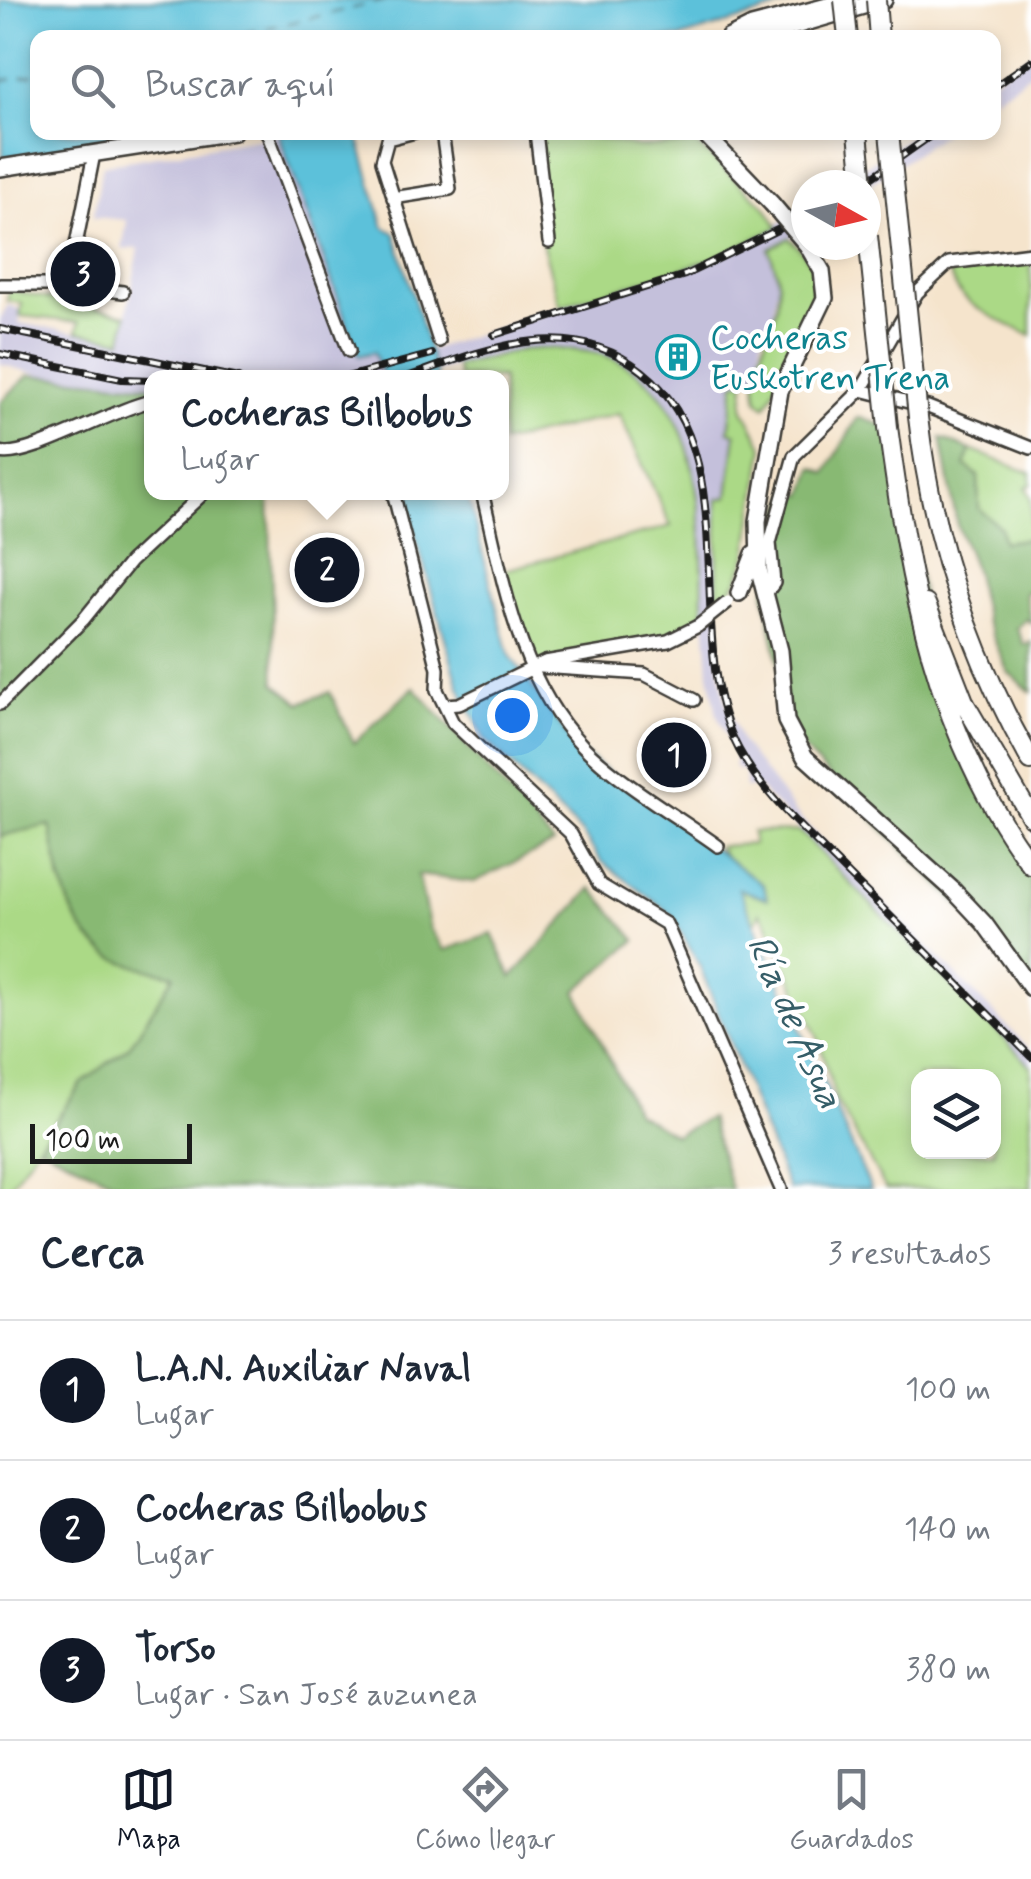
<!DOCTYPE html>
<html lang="es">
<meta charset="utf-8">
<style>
:root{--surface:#fff;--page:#f6f6f7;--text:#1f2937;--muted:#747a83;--line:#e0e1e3;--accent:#111827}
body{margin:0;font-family:Mynerve,sans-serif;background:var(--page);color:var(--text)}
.controls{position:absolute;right:30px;bottom:30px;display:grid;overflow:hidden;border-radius:20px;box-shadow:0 5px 15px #0003}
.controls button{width:90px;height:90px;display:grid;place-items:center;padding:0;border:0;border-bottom:2px solid var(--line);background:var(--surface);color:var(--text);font:50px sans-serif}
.compass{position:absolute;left:791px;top:170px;width:90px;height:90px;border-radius:50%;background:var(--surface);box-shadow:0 5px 15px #0003;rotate:98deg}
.scale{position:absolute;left:30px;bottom:25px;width:162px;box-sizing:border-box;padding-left:10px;border:5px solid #1c1c1c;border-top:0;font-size:28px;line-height:35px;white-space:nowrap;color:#1c1c1c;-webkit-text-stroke:8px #fff;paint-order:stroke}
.you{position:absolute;left:512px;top:715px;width:35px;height:35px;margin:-25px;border:8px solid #fff;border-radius:50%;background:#1a73e8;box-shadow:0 0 0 15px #1a73e833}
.badge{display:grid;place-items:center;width:65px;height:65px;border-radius:50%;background:var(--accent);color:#fff;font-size:32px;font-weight:700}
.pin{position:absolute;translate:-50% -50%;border:5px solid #fff;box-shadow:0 2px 10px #0006}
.popup{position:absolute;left:144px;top:370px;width:365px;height:130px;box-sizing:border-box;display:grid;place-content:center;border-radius:20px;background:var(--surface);filter:drop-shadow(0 2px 8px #0005);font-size:32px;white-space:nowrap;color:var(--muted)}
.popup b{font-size:38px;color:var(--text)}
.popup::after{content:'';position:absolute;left:50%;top:100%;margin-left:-20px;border:20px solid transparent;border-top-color:var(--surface)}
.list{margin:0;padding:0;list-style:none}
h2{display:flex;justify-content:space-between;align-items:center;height:130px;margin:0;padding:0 40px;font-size:42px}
h2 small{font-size:32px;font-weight:400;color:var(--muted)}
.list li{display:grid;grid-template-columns:65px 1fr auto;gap:30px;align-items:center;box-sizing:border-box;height:140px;padding:0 40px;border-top:2px solid var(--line)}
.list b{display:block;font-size:38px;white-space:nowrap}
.list p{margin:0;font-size:32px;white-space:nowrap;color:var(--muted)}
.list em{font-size:32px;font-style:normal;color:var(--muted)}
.icon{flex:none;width:55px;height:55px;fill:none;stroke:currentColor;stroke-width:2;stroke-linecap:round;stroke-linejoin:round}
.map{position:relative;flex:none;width:1031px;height:1189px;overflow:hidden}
.search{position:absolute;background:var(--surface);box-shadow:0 5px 15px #0003;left:30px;right:30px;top:30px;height:110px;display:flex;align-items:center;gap:25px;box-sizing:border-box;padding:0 35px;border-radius:20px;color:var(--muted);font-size:38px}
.sheet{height:550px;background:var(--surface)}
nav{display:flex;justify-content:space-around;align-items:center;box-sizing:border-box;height:140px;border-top:2px solid var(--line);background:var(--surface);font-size:28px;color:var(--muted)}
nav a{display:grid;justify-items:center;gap:5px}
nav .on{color:var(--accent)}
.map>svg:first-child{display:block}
.industrial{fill:#c4c0db}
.green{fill:#abd986;stroke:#647a51;stroke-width:2.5;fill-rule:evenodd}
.forest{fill:#88b973;stroke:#526a48;stroke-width:2.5}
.water{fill:#5cc1da;stroke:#3c6e7b;stroke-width:2.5}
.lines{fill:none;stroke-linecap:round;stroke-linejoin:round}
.ferry{stroke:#365e68;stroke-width:2.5;stroke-dasharray:12 10;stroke-linecap:butt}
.minor-casing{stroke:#3d3a36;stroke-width:16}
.major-casing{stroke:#3d3a36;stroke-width:20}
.highway-casing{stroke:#3d3a36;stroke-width:22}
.minor{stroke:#fff;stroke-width:11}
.major{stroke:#fff;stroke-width:15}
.highway{stroke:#fff;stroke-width:18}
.rail-casing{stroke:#1c1c1c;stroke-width:8}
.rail{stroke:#fff;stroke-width:4;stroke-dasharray:11;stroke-linecap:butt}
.minor-bridge-casing{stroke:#3d3a36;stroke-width:16;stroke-linecap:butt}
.major-bridge-casing{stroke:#3d3a36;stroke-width:20;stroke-linecap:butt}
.highway-bridge-casing{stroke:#3d3a36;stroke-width:22;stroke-linecap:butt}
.minor-bridge{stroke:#fff;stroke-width:11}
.major-bridge{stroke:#fff;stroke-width:15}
.highway-bridge{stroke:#fff;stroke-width:18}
.labels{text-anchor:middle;stroke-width:8;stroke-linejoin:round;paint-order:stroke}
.culture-label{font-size:35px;fill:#0d838f;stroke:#fff;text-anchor:start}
.water-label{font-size:38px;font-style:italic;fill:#365e68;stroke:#fff}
</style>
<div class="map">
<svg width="1031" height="1189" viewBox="0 0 1031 1189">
<rect width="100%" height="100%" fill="#fff"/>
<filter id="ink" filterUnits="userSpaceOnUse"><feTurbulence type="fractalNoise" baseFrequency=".01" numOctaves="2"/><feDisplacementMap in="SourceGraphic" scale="20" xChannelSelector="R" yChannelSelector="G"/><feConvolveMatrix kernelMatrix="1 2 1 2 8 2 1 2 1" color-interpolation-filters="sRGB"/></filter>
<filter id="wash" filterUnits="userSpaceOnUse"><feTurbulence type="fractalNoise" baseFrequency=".0048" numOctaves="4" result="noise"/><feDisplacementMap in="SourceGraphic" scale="40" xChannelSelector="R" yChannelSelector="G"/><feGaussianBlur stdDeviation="2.25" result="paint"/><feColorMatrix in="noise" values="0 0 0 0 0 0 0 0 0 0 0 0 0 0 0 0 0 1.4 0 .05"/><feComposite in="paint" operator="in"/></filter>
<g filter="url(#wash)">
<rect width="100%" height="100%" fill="#f5e4cc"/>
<path class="industrial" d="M1031,53V73L994,99V79Z
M915,133H945L866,187L839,185Z
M279,135L359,355L374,351L383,377L152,378V386L48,377L0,364V319L8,305L22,310L19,323L122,340L139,248L122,250L127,220L93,217L103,165Z
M806,208V228L769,249L778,282L771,327L762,337L756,378L735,383L729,430L736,433L728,497L718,499L715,540L719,667L726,703L742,742L800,818L1031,1050V1066L758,787L745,788V770L735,769V754L717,715L709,674L695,478L682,433L637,373L605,356L551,348L493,355L435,372L429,350L713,259Z"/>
<path class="green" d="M533,133H578L638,147L696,144L765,206L778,227L713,259L560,306L543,246Z
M789,238C842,284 815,314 785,363C776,376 776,395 765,406L758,400C748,354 782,323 778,281C777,270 772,259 769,249Z
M1031,257V336C1002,320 954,306 949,269L958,265Z
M9,290L127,315L122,340L77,332L79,322L20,316L22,303L7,301Z
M551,348C569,350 589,350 606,356C709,394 701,528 703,617L682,637L531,667L501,571L671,526L619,414L502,443V378L459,377L456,366L522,350Z
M745,381L743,407L764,448L747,555L738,580L717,604L718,499L728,497L736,434L729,431L735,383Z
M971,450L1031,473V485L1026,487L1031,499V546L1025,539L1003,542L1000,528L979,509L978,476L965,466Z
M50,824L60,881L112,957L175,975L130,1046L81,1084L8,1189H0V836Z
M799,831L1031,1066V1189H886L836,1100L819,1041L767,923L760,913L754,925L738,888L745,889L718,846L753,844L752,832ZM918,1076H994V1152H918Z"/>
<path class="forest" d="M29,375L152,386V492L284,493L269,497L275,683L300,703L330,692L354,743L414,687L554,843L474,882L418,875L430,929L445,950L492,934L512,977L592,888L636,940L576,991L636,1112L675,1135L710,1118L731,1189H129L39,1146L81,1084L130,1046L174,975C155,970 130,967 113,957C66,932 59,871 50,825L0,836V402Z
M858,417L888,427L946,706L1031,865V988L1012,959L793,739L765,595L770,543L789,492L804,495L813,467L826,473Z
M941,438L971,450L965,466L978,476L979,509L1001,528L1003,542L1026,539L1031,546V590L1025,593L1031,623L1026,619L1017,628L1024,645L1031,642V692L1008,672L986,621L974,568L957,525Z"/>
<path class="water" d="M0,0H804L681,38H38V132L175,133L3,158Z
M278,133H357L384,227L395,233L437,377H383L374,352L359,356Z
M411,493H467L509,654L577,749L764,885L767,899L739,889L871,1189H788L700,967L671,914L601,861L582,833L485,740L459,687L407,507Z"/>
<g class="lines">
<path class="ferry" d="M223,38L389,0
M0,81L38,74"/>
</g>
</g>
<g filter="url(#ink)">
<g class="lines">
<g class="minor-casing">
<path id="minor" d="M267,132L349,351
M415,132L388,139L382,161L439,341
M536,132L549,242
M393,198L450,189L442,132
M0,285H68L123,292
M68,285L94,154
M861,390L928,407L1031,448
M0,452C27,460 114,408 152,401
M393,492L438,669L437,690L453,723L571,834L599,884L666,924L781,1189
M482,492C503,579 518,679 583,746C616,781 678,817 718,846
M765,595L774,583L770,543L794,456L861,390L917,293L949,263L1031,253
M541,667L644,674L694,700
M0,704L83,620L130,562L205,492
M445,705L459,704L545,662L668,641L698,626"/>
</g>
<g class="major-casing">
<path id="major" d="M728,38L752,26L850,0
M754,38L884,0
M703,132L772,204
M0,168L233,132
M807,245L822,271L825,298L780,391L758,521L759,570L780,651L786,721L805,757L953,890L984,923L1031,988
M739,593L754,554"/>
</g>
<g class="highway-casing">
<path id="highway" d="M918,417C932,540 970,653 1031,761
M888,427C909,582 935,736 1031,865
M926,604L965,704L1031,817"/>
</g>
<use href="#minor" class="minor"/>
<use href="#major" class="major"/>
<use href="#highway" class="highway"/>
<g class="rail-casing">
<path id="rail" d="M994,87L1031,61
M861,185L936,132
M0,329L238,378
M494,335L685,275L806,216
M0,354L122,379L152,380
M343,378L432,354
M405,378C483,350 568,313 642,371C750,456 678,636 739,750C765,798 811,836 849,875C910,935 970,996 1031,1057"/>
</g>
<use href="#rail" class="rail"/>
<g class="minor-bridge-casing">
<path id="minor-bridge" d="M698,626L728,602"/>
</g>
<g class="major-bridge-casing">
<path id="major-bridge" d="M772,204L806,244"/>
</g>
<g class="highway-bridge-casing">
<path id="highway-bridge" d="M844,0L848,38
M876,0L879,38
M858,132L863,185
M889,132L918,417
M868,236L888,427"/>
</g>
<use href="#minor-bridge" class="minor-bridge"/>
<use href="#major-bridge" class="major-bridge"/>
<use href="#highway-bridge" class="highway-bridge"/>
</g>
</g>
<defs>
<g id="building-ring" transform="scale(2.25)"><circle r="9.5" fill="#fff" stroke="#0f9aa8" stroke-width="1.5"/><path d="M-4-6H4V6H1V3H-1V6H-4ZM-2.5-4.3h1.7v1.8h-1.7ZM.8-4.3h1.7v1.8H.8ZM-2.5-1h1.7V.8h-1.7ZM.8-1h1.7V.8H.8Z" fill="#0f9aa8"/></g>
</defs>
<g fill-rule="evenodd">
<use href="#building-ring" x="678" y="357"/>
</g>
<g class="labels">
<g class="culture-label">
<text x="710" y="349">Cocheras<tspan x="710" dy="40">Euskotren Trena</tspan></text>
</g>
<g class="water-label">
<text transform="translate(796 1021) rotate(66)" y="13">Ría de Asua</text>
</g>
</g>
</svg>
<div class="controls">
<button><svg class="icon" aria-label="layers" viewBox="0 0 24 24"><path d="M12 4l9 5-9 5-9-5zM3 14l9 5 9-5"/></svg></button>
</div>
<svg class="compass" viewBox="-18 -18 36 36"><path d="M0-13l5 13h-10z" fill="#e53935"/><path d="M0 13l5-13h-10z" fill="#747a83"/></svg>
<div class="scale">100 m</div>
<div class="you"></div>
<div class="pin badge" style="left:674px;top:755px">1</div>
<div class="pin badge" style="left:327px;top:570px">2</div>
<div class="popup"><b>Cocheras Bilbobus</b>Lugar</div>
<div class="pin badge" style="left:83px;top:274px">3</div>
<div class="search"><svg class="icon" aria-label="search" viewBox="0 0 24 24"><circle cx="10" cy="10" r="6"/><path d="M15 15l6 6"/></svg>Buscar aquí</div>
</div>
<section class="sheet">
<h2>Cerca<small>3 resultados</small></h2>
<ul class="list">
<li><span class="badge">1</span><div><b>L.A.N. Auxiliar Naval</b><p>Lugar</p></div><em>100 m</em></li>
<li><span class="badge">2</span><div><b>Cocheras Bilbobus</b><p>Lugar</p></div><em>140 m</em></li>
<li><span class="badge">3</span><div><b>Torso</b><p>Lugar · San José auzunea</p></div><em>380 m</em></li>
</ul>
</section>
<nav>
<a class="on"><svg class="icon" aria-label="map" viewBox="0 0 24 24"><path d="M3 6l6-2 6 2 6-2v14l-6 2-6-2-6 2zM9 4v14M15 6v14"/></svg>Mapa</a>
<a><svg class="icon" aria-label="directions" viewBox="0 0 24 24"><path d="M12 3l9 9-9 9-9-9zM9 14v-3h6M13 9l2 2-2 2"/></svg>Cómo llegar</a>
<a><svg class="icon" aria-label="saved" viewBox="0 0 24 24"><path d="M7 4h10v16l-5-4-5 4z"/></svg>Guardados</a>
</nav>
